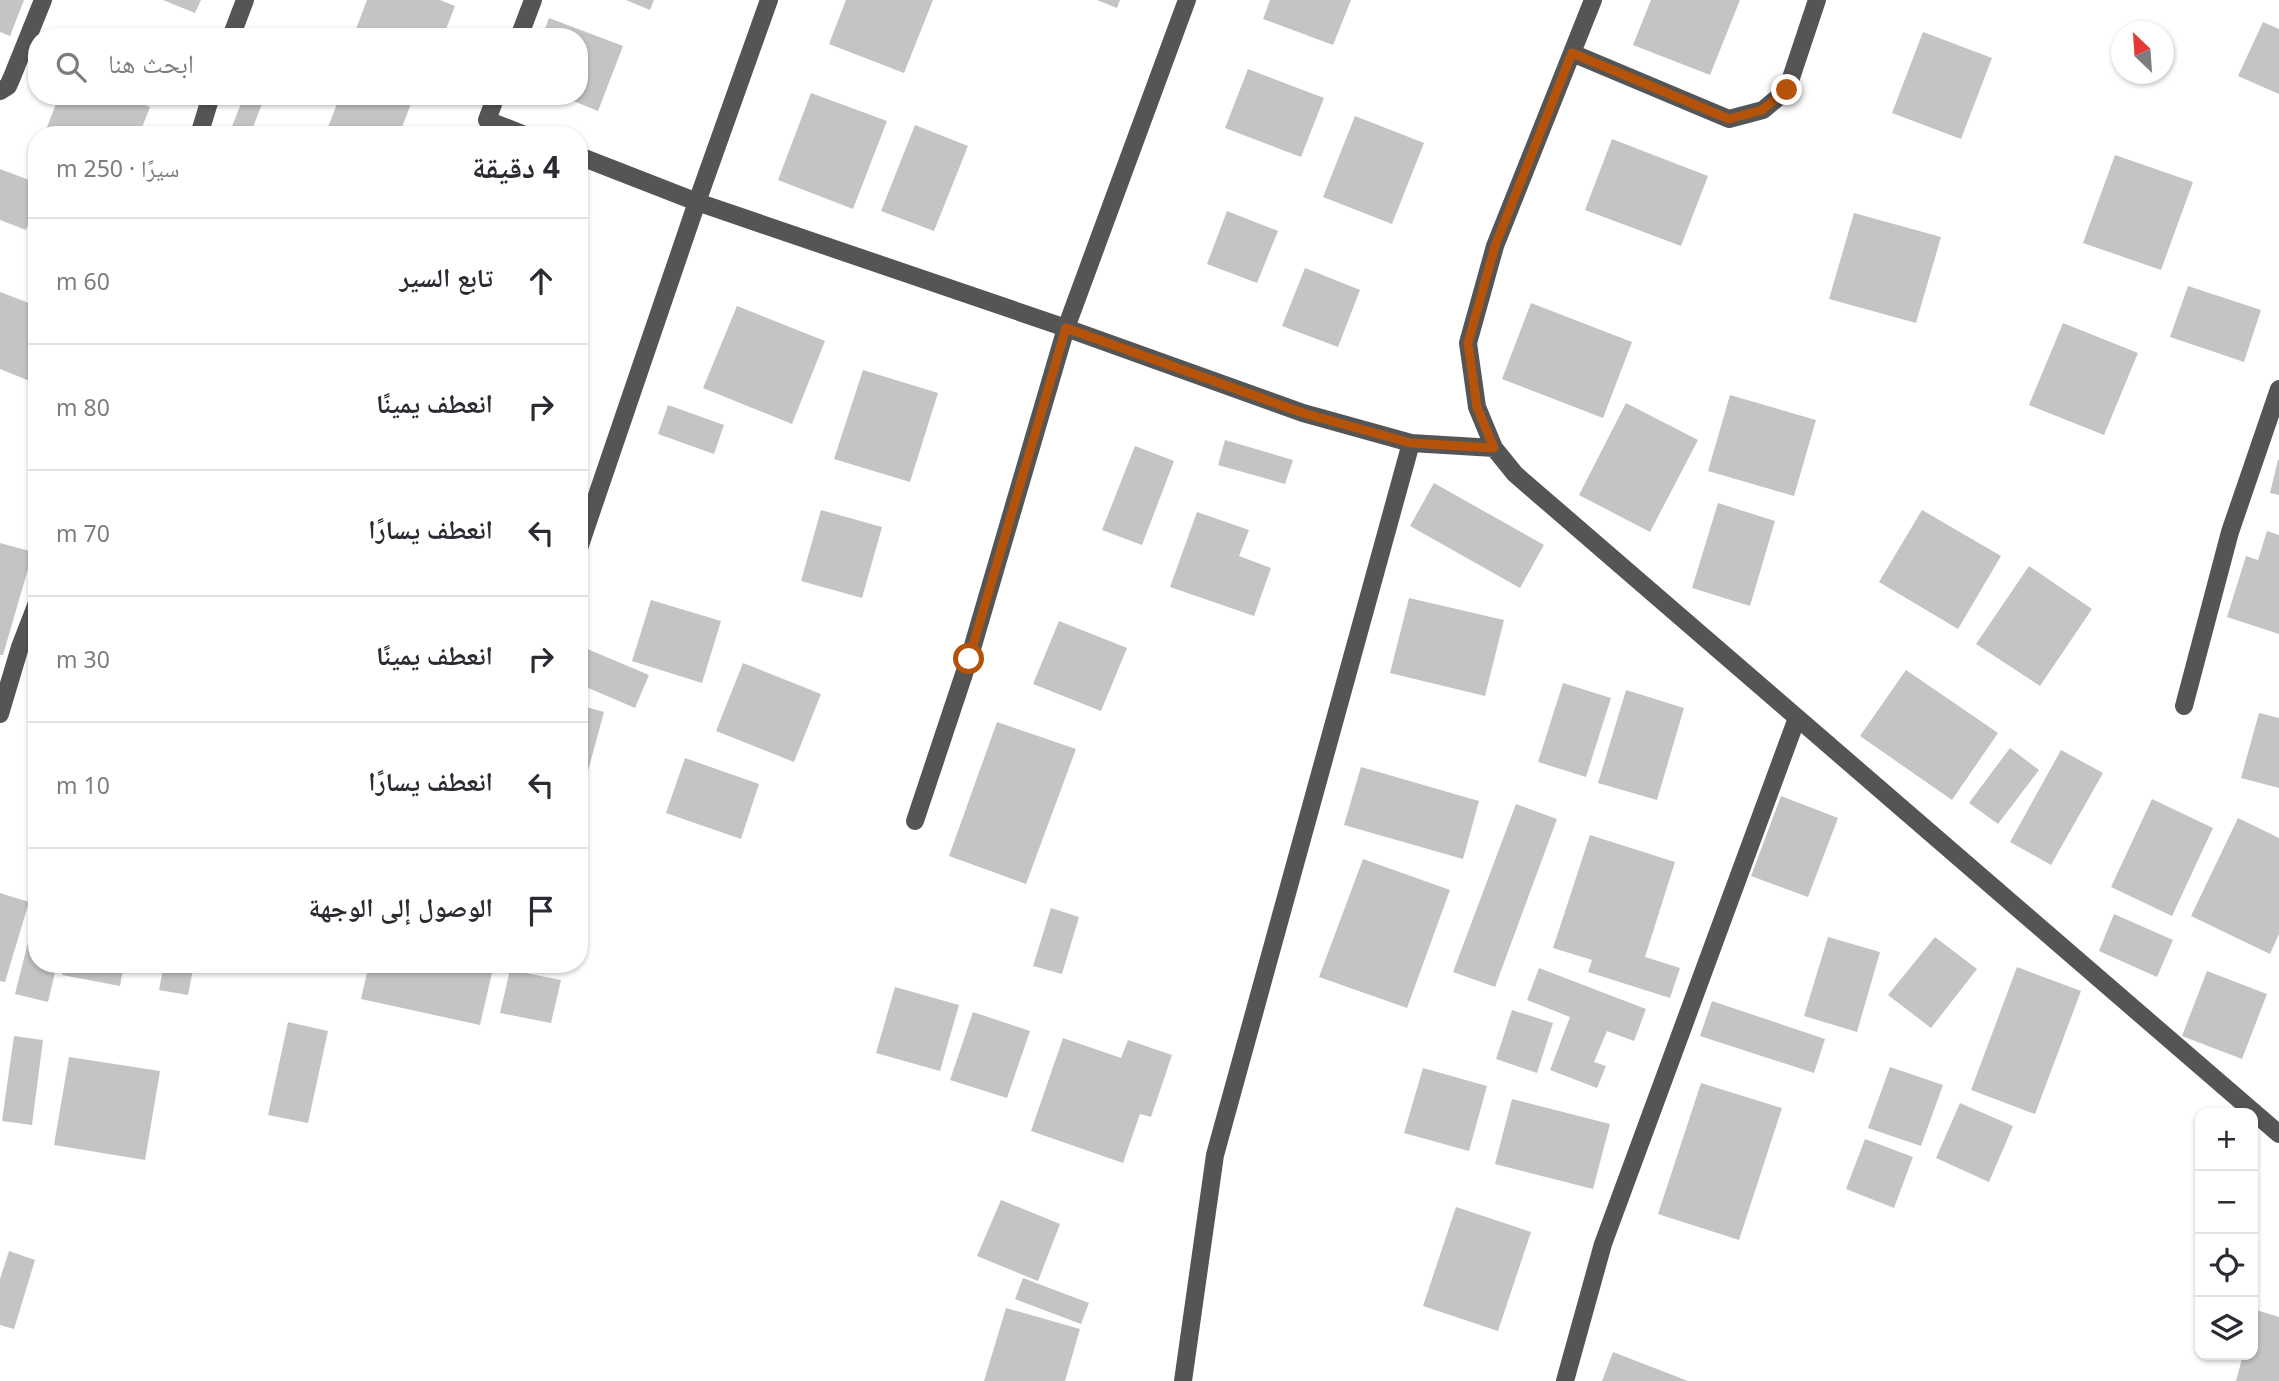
<!DOCTYPE html>
<html lang="ar">
<meta charset="utf-8">
<style>
:root{--surface:#fff;--page:#f2f2f3;--text:#2b2b33;--muted:#7c7c81;--line:#e1e1e2}
body{margin:0;font-family:"Noto Sans","Noto Naskh Arabic",sans-serif;background:var(--page);color:var(--text);direction:rtl}
.controls{position:absolute;right:21px;bottom:21px;display:grid;overflow:hidden;border-radius:14px;box-shadow:0 2px 5px #0004}
.controls button{width:63px;height:63px;display:grid;place-items:center;padding:0;border:0;border-bottom:2px solid var(--line);background:var(--surface);color:var(--text);font:35px sans-serif}
.compass{position:absolute;left:2111px;top:21px;width:63px;height:63px;border-radius:50%;background:var(--surface);box-shadow:0 2px 5px #0004;rotate:335deg}
.stop{position:absolute;width:21px;height:21px;margin:-16px;border:5px solid #b45309;border-radius:50%;background:#fff}
.stop.end{background:#b45309;border-color:#fff;box-shadow:0 2px 7px #0008}
.list{margin:0;padding:0;list-style:none}
h2{display:flex;justify-content:space-between;align-items:center;height:91px;margin:0;padding:0 28px;font-size:30px}
h2 small{font-size:23px;font-weight:400;color:var(--muted)}
.list li{display:grid;grid-template-columns:46px 1fr auto;gap:21px;align-items:center;box-sizing:border-box;height:126px;padding:0 28px;border-top:2px solid var(--line)}
.list b{display:block;font-size:26px;white-space:nowrap}
.list em{font-size:23px;font-style:normal;color:var(--muted)}
.icon{flex:none;width:38px;height:38px;fill:none;stroke:currentColor;stroke-width:2;stroke-linecap:round;stroke-linejoin:round}
.map{position:relative;flex:none;width:2279px;height:1381px;overflow:hidden;direction:ltr}
.search{position:absolute;background:var(--surface);box-shadow:0 2px 5px #0004;left:28px;top:28px;width:560px;height:77px;display:flex;align-items:center;gap:18px;box-sizing:border-box;padding:0 24px;border-radius:28px;color:var(--muted);font-size:26px}
.panel{position:absolute;background:var(--surface);box-shadow:0 2px 5px #0004;left:28px;top:126px;width:560px;height:847px;border-radius:28px;direction:rtl}
.map>svg:first-child{display:block}
.building{fill:#c4c4c4}
.lines{fill:none;stroke-linecap:round;stroke-linejoin:round}
.minor{stroke:#555;stroke-width:18}
.route{stroke:#b45309;stroke-width:9}
</style>
<div class="map">
<svg width="2279" height="1381" viewBox="0 0 2279 1381">
<rect width="100%" height="100%" fill="#fff"/>
<path class="building" d="M0,0H24L10,36L0,32Z
M163,0H201L195,13Z
M367,0H440L455,6L443,37H353Z
M626,0H654L650,10Z
M846,0H933L904,73L829,44Z
M1097,0H1120L1117,8Z
M1270,0H1351L1333,45L1263,19Z
M1651,0H1740L1710,75L1633,45Z
M549,18L623,46L598,111L561,96H579V37H542Z
M2263,22L2279,29V94L2238,76Z
M1923,32L1992,58L1961,139L1892,113Z
M1248,69L1324,98L1301,157L1225,128Z
M811,93L887,121L853,209L778,180Z
M59,96H122L150,107L139,135H44Z
M244,96H265L250,135H231L229,134Z
M340,96H414L399,135H325Z
M1355,116L1424,143L1392,224L1323,197Z
M915,125L968,146L934,231L881,211Z
M1612,139L1708,176L1681,246L1585,210Z
M2115,155L2193,182L2161,270L2083,243Z
M0,169L37,183V202L26,230L0,220Z
M1227,211L1278,231L1257,283L1207,264Z
M1854,213L1941,237L1916,323L1829,299Z
M1305,268L1360,290L1338,347L1282,326Z
M2188,286L2261,310L2244,362L2170,337Z
M0,292L37,306V384L0,369Z
M1531,303L1632,342L1603,418L1502,379Z
M737,306L825,341L792,424L703,388Z
M2063,323L2138,353L2104,435L2029,405Z
M863,370L938,393L910,482L834,459Z
M1730,395L1816,420L1794,496L1708,471Z
M1626,403L1698,440L1650,532L1579,495Z
M668,405L724,425L714,454L658,434Z
M1225,440L1293,460L1285,484L1218,465Z
M1135,446L1174,461L1142,545L1102,530Z
M2278,460H2279V495L2270,493Z
M1434,483L1544,545L1520,588L1410,526Z
M1718,503L1775,521L1750,606L1692,588Z
M821,510L882,527L862,598L801,581Z
M1922,510L2001,556L1958,629L1879,582Z
M1197,512L1249,530L1239,556L1271,568L1254,616L1170,587Z
M2267,531L2279,535V634L2227,617L2246,556L2258,560Z
M0,543L33,552L3,655H0Z
M2029,566L2092,609L2040,686L1976,644Z
M1409,598L1504,620L1485,696L1390,673Z
M651,600L721,621L702,683L632,661Z
M1059,621L1127,648L1101,711L1033,684Z
M585,648L649,675L635,708L579,684V660Z
M743,663L821,694L794,762L716,731Z
M1906,670L1998,733L1952,800L1860,736Z
M1563,683L1611,698L1586,777L1538,762Z
M1626,690L1684,708L1657,800L1598,783Z
M579,705L604,712L582,793L579,792Z
M37,710V738L28,735Z
M2259,713L2279,718V788L2241,778Z
M997,722L1076,749L1026,884L949,856Z
M2010,748L2039,770L1998,824L1969,803Z
M2061,750L2103,773L2051,865L2010,842Z
M685,758L759,784L741,839L666,813Z
M1361,767L1479,801L1463,859L1344,825Z
M1781,796L1838,818L1808,897L1751,876Z
M2152,799L2213,828L2172,916L2111,887Z
M1516,804L1557,819L1495,987L1453,972Z
M579,809L587,811L580,839H579Z
M2238,818L2279,838V934L2270,954L2191,916Z
M1590,835L1675,862L1645,957L1680,968L1670,998L1588,972L1592,960L1553,948Z
M1363,859L1450,890L1407,1008L1319,977Z
M0,893L29,902L5,982L0,981Z
M1051,908L1079,917L1062,974L1033,966Z
M36,911L37,964H57L48,1002L15,994Z
M2114,914L2173,940L2157,977L2099,951Z
M1828,937L1880,952L1857,1032L1804,1016Z
M1935,937L1977,969L1931,1028L1888,995Z
M64,964H124L120,986L62,975Z
M164,964H194L188,995L159,990Z
M369,964H494L480,1025L361,999Z
M2017,967L2081,991L2035,1114L1971,1090Z
M1539,968L1646,1009L1634,1041L1607,1031L1594,1062L1606,1066L1597,1088L1550,1070L1570,1017L1527,1000Z
M510,970L561,980L551,1023L500,1013Z
M2207,971L2267,994L2242,1059L2182,1036Z
M895,987L959,1005L940,1071L876,1053Z
M1712,1001L1825,1039L1814,1073L1700,1036Z
M1512,1010L1553,1023L1537,1073L1496,1059Z
M973,1012L1030,1031L1007,1098L950,1080Z
M288,1022L328,1031L308,1123L268,1115Z
M14,1036L43,1040L32,1125L2,1121Z
M1063,1038L1121,1058L1128,1040L1172,1055L1151,1117L1140,1114L1123,1163L1031,1131Z
M69,1057L160,1071L145,1160L54,1145Z
M1890,1067L1943,1085L1921,1146L1868,1128Z
M1423,1068L1487,1086L1469,1151L1404,1133Z
M1701,1083L1782,1108L1739,1240L1658,1214Z
M1512,1099L1610,1124L1593,1189L1495,1164Z
M1960,1103L2013,1126L1989,1182L1936,1158Z
M1865,1139L1913,1157L1894,1208L1846,1189Z
M1001,1200L1060,1224L1038,1281L977,1256Z
M1456,1207L1531,1232L1498,1331L1423,1306Z
M9,1251L35,1260L14,1329L0,1325V1279Z
M1023,1278L1089,1303L1081,1324L1015,1299Z
M1006,1308L1080,1329L1065,1381H984Z
M2256,1310L2279,1317V1381H2236L2243,1355H2253V1322Z
M1613,1352L1688,1381H1602Z"/>
<g class="lines">
<path class="minor" d="M1593,0L1495,246L1468,343L1477,407L1494,448L1515,474L2279,1134
M231,37L245,0
M519,37L533,0
M1572,53L1729,119L1763,110L1787,90L1817,0
M0,91L8,86L12,77L43,0
M496,96L487,120L525,135
M199,135L211,96
M579,156L697,202L1066,328L1303,413L1411,443L1494,448
M579,548L697,202L769,0
M2184,706L2230,532L2279,389
M0,714L20,647L37,603
M915,821L969,659L1066,328L1187,0
M1183,1381L1215,1155L1411,443
M1565,1381L1603,1244L1797,718"/>
</g>
<g class="lines">
<path class="route" d="M969,659L1066,328L1303,413L1411,443L1494,448L1477,407L1468,343L1495,246L1572,53L1729,119L1762,110L1787,90"/>
</g>
</svg>
<div class="controls">
<button>+</button>
<button>−</button>
<button><svg class="icon" aria-label="locate" viewBox="0 0 24 24"><circle cx="12" cy="12" r="6"/><path d="M12 2v4M12 18v4M2 12h4M18 12h4"/></svg></button>
<button><svg class="icon" aria-label="layers" viewBox="0 0 24 24"><path d="M12 4l9 5-9 5-9-5zM3 14l9 5 9-5"/></svg></button>
</div>
<svg class="compass" viewBox="-18 -18 36 36"><path d="M0-13l5 13h-10z" fill="#e53935"/><path d="M0 13l5-13h-10z" fill="#7c7c81"/></svg>
<div class="stop" style="left:969px;top:659px"></div>
<div class="stop end" style="left:1787px;top:90px"></div>
<div class="search"><svg class="icon" aria-label="search" viewBox="0 0 24 24"><circle cx="10" cy="10" r="6"/><path d="M15 15l6 6"/></svg>ابحث هنا</div>
<section class="panel">
<h2>4 دقيقة<small>سيرًا · 250 m</small></h2>
<ul class="list">
<li><svg class="icon" aria-label="ahead" viewBox="0 0 24 24"><path d="M12 20V5M6 11l6-6 6 6"/></svg><div><b>تابع السير</b></div><em>60 m</em></li>
<li><svg class="icon" aria-label="right" viewBox="0 0 24 24"><path d="M7 20v-9h11M14 6l5 5-5 5"/></svg><div><b>انعطف يمينًا</b></div><em>80 m</em></li>
<li><svg class="icon" aria-label="left" viewBox="0 0 24 24"><path d="M17 20v-9H6M10 6l-5 5 5 5"/></svg><div><b>انعطف يسارًا</b></div><em>70 m</em></li>
<li><svg class="icon" aria-label="right" viewBox="0 0 24 24"><path d="M7 20v-9h11M14 6l5 5-5 5"/></svg><div><b>انعطف يمينًا</b></div><em>30 m</em></li>
<li><svg class="icon" aria-label="left" viewBox="0 0 24 24"><path d="M17 20v-9H6M10 6l-5 5 5 5"/></svg><div><b>انعطف يسارًا</b></div><em>10 m</em></li>
<li><svg class="icon" aria-label="arrive" viewBox="0 0 24 24"><path d="M6 21V4h12l-3 4 3 4H6"/></svg><div><b>الوصول إلى الوجهة</b></div></li>
</ul>
</section>
</div>
